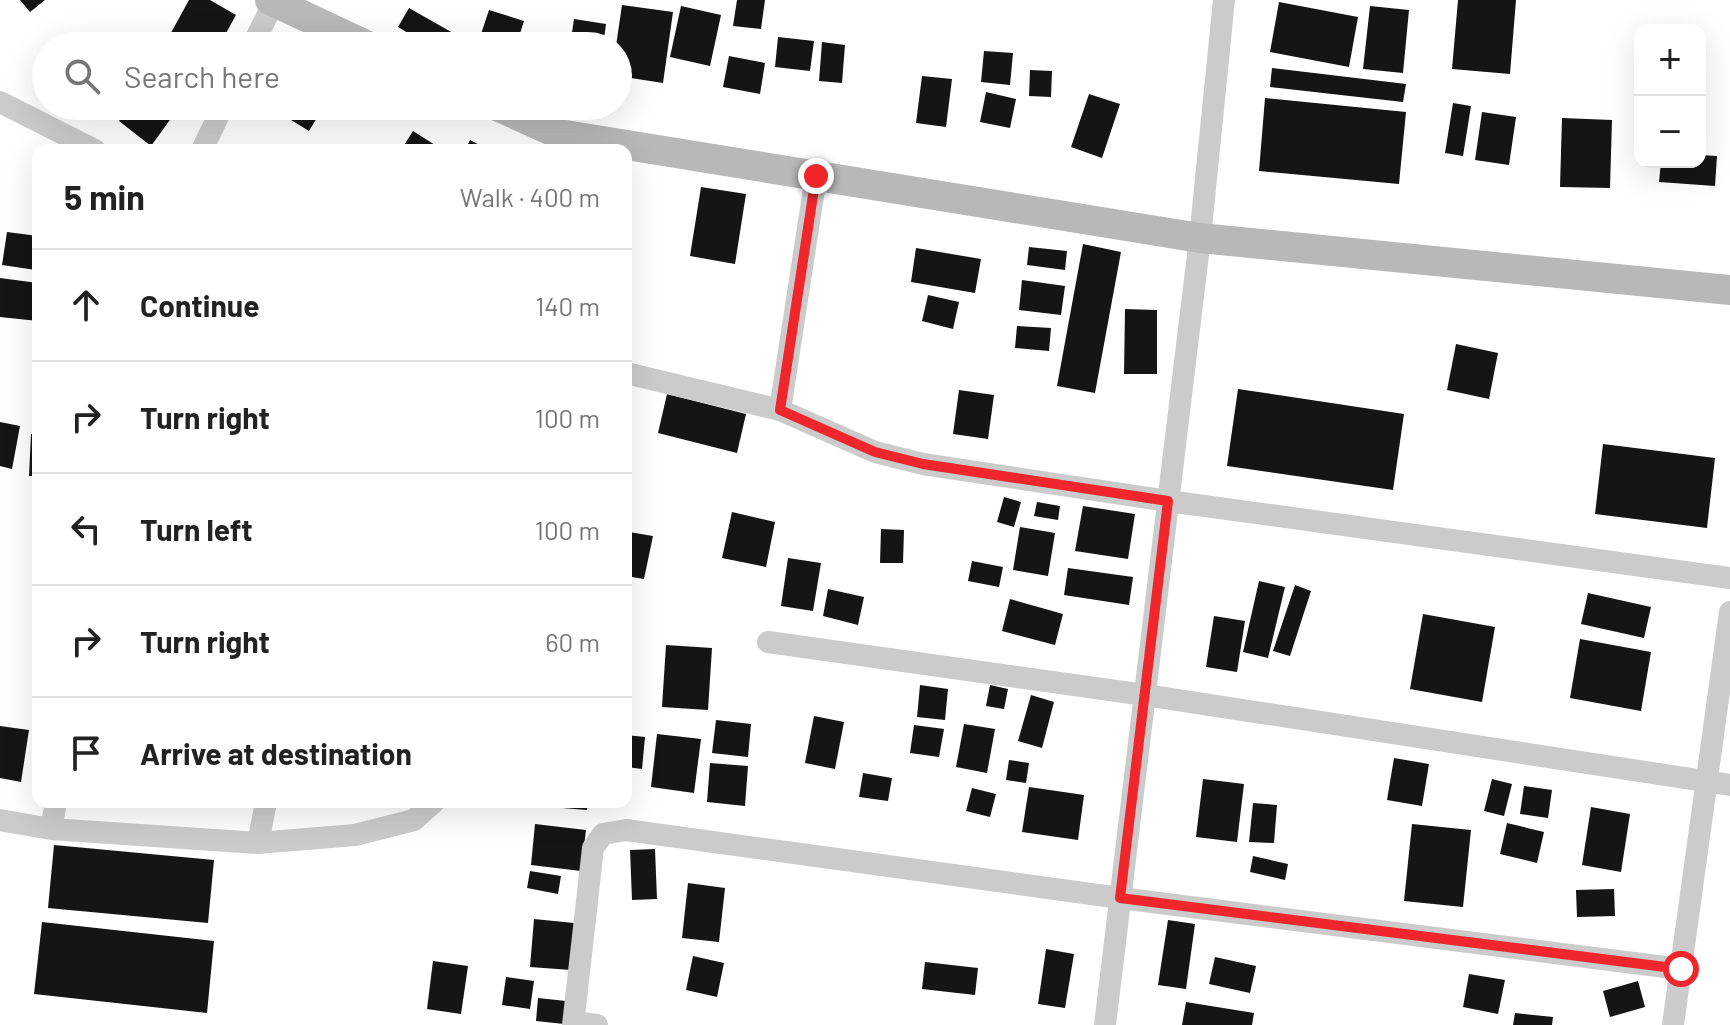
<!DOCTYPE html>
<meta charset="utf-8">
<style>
:root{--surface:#fff;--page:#f2f2f2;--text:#222;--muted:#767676;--line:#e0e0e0}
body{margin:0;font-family:Barlow,sans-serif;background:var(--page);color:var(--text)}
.controls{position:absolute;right:24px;top:24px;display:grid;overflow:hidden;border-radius:16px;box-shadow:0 8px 32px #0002}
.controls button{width:72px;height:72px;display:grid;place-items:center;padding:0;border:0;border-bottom:2px solid var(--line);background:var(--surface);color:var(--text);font:40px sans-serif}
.stop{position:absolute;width:24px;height:24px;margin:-18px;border:6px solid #ef272d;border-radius:50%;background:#fff}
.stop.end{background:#ef272d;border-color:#fff;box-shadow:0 2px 8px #0008}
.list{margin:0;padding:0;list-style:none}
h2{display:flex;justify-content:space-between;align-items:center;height:104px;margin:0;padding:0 32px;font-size:34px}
h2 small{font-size:26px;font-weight:400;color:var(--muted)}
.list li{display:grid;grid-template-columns:52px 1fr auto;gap:24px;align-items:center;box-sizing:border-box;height:112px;padding:0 32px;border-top:2px solid var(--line)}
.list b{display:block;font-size:30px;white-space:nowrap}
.list em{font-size:26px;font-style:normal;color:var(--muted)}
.icon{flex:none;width:44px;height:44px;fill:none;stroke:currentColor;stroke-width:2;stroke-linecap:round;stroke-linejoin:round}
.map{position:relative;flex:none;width:1730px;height:1025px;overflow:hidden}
.search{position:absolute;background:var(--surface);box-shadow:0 8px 32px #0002;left:32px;top:32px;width:600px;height:88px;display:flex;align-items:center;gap:20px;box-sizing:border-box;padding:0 28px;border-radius:44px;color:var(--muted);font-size:30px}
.panel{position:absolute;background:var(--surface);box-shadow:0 8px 32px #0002;left:32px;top:144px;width:600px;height:664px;border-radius:16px}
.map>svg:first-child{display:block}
.building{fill:#151515}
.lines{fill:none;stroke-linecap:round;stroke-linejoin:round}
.minor{stroke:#cbcbcb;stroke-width:22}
.secondary{stroke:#b8b8b8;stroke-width:30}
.route{stroke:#ef272d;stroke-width:10}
</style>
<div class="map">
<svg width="1730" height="1025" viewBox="0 0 1730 1025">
<rect width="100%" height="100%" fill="#fff"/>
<path class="building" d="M20,0H45L30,12Z
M189,0H210L236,15L219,46H178L167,40Z
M737,0H765L761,29L733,26Z
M1458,0H1516L1510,74L1452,69Z
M1279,2L1358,17L1349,67L1270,52Z
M622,5L673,12L663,83L618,76L616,46Z
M681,6L721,15L710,66L670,57Z
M1370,6L1409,10L1403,73L1363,69Z
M409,8L453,33L445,46H430L398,27Z
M489,10L524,21L516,46H477Z
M574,19L606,24L603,46H570Z
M778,37L814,41L810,71L775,67Z
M822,42L845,45L842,83L819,81Z
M984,51L1013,53L1010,85L981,82Z
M729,56L765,63L760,94L723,87Z
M1272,68L1406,84L1403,102L1270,87Z
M1030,70L1052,71L1051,97L1029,96Z
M922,76L952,79L946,127L916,123Z
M986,92L1016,99L1010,128L980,122Z
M1089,94L1120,104L1102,158L1071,147Z
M1265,98L1406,112L1399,184L1259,171Z
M1453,103L1471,106L1463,156L1445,153Z
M130,106H180L151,146L119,121Z
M282,106H324L309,131L278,112Z
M1482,112L1516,117L1509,165L1475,160Z
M1562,118L1612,120L1610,188L1560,187Z
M413,131L443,150H401Z
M470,140L489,150H465Z
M1700,155L1717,156L1715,186L1659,182L1661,162H1700Z
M701,187L746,194L735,264L690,256Z
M7,232L38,236L36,270L2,265Z
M1083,244L1121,252L1095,393L1057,386Z
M1029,247L1067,251L1065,270L1027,265Z
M916,248L981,259L975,293L911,282Z
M0,278L38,283V321L0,317Z
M1022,280L1065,286L1061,315L1019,310Z
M928,295L959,302L953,329L922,321Z
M1125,309L1157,310V374H1124Z
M1017,326L1051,328L1049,351L1015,348Z
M1456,344L1498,353L1489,399L1447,390Z
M1238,389L1404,414L1393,490L1227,466Z
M959,390L994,395L988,439L953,434Z
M667,394L746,414L737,453L658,433Z
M0,422L20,426L12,469L0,466Z
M31,434L38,435V476H29Z
M1603,444L1715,458L1707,528L1595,514Z
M1004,497L1021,502L1014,527L997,522Z
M1037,502L1060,506L1058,520L1034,516Z
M1083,506L1135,514L1128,559L1075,551Z
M732,512L775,522L766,567L722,558Z
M1020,527L1055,533L1048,576L1013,570Z
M881,529L904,530L903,563H880Z
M629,532L653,536L644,579L626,576Z
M788,558L821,563L813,611L781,606Z
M972,561L1003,567L999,587L968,581Z
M1068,568L1133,577L1129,605L1064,595Z
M1259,581L1285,587L1268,658L1243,652Z
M1295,585L1311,591L1290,656L1273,651Z
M828,589L864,597L858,625L823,616Z
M1588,593L1651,607L1644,638L1581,624Z
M1010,599L1063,614L1055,645L1002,631Z
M1423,614L1495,627L1482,702L1410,689Z
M1214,616L1245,621L1237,672L1206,667Z
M1580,639L1651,652L1641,711L1570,698Z
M666,645L712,648L708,710L662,707Z
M920,685L948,689L945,720L917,717Z
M990,685L1008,689L1004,709L986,706Z
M1031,695L1054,702L1042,748L1018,741Z
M814,716L844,722L835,769L805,763Z
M716,720L751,724L748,757L712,753Z
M964,724L995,729L987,773L956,767Z
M914,725L944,729L939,757L910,753Z
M0,726L29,730L21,782L0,778Z
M657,734L701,739L694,793L651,787Z
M626,735L645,737L642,769L626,767Z
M1394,758L1429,764L1422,806L1387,800Z
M1009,760L1029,763L1026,783L1006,780Z
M710,763L748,766L745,806L707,802Z
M863,773L892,778L888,801L859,797Z
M1203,779L1244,784L1237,842L1196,837Z
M1492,779L1512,784L1504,816L1484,811Z
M1524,786L1552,790L1548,818L1520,814Z
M1029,787L1084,795L1078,840L1022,832Z
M972,788L996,794L990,817L966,811Z
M381,802H411L410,808Z
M562,802H588L587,810L562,808Z
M1253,803L1277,805L1274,843L1249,842Z
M1591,807L1630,814L1621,872L1582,865Z
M1507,823L1544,832L1537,863L1500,854Z
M535,824L586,830L581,871L531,865Z
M1412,824L1471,830L1463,907L1404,901Z
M54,845L214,860L208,923L48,908Z
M655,849L657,899L632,900L630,850Z
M1253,856L1288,864L1285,880L1250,872Z
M530,871L561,876L558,894L527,888Z
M688,883L725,888L719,942L682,938Z
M1614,889L1615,916L1577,917L1576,890Z
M534,919L574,923L571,970L530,967Z
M1168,920L1195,924L1186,989L1158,985Z
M42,922L214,941L207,1013L34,994Z
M1046,949L1074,954L1065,1008L1038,1004Z
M693,956L724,963L717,997L686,990Z
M1215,957L1256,966L1250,993L1209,984Z
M433,961L468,966L461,1014L427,1009Z
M925,962L978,968L975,995L922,989Z
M1469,974L1505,980L1498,1014L1463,1007Z
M506,977L534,981L530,1009L502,1005Z
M1638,981L1645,1007L1610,1017L1603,991Z
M538,998L566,1001L564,1024L536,1021Z
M1186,1002L1254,1013L1252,1025H1182Z
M1515,1013L1553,1017L1552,1025H1513Z"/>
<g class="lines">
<path class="minor" d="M252,46L275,0
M0,102L95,150
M202,150L223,106
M626,373L780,410L875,452L923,464L1168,501L1730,578
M780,410L816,176
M768,642L1145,695L1730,785
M0,820L51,829L258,843L355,835L414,820L434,802
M51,829L56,802
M258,843L266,802
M574,1022L597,1025
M573,1025L593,848L603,834L626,830L1120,898L1681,969
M1105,1025L1200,238L1224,0
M1673,1025L1730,612"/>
<path class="secondary" d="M270,0L368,46
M497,106L559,134L1200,238L1730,290"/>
</g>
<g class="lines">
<path class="route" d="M816,176L780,410L875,452L923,464L1168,501L1120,898L1681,969"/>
</g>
</svg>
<div class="controls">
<button>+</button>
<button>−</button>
</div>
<div class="stop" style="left:1681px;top:969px"></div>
<div class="stop end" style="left:816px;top:176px"></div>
<div class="search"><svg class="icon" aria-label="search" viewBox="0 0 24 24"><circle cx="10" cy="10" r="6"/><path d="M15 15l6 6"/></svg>Search here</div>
<section class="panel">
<h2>5 min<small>Walk · 400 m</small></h2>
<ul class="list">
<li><svg class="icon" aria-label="ahead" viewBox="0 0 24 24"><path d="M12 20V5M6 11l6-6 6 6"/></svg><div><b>Continue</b></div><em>140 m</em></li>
<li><svg class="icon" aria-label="right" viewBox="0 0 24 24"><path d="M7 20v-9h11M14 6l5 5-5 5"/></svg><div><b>Turn right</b></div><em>100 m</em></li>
<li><svg class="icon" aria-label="left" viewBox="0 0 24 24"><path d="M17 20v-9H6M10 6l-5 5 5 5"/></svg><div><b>Turn left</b></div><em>100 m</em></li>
<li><svg class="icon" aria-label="right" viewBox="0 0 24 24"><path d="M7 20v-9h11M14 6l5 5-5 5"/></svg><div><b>Turn right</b></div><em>60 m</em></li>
<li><svg class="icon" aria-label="arrive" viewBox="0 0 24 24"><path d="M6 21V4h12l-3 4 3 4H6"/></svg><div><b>Arrive at destination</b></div></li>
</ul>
</section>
</div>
